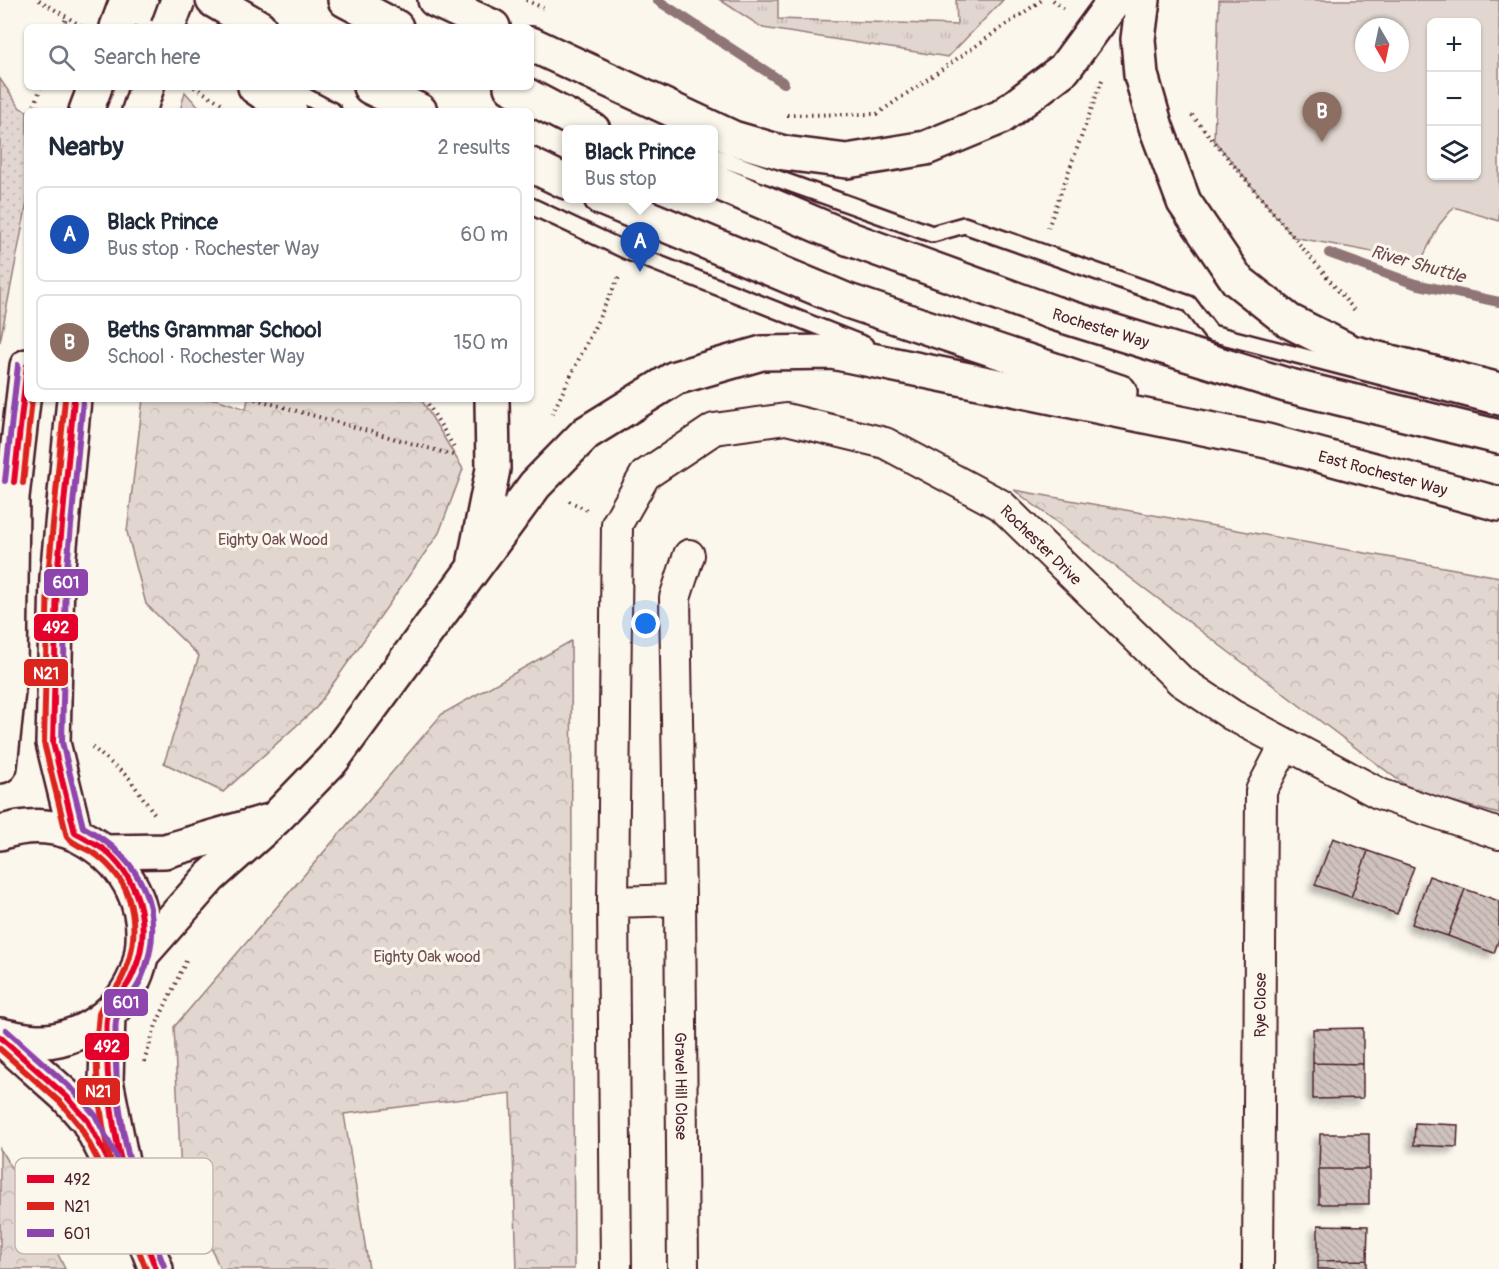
<!DOCTYPE html>
<meta charset="utf-8">
<style>
:root{--surface:#fff;--page:#f6f6f7;--text:#1f2937;--muted:#747a83;--line:#e0e1e3;--accent:#ea580c}
body{margin:0;font-family:Pangolin,sans-serif;background:var(--page);color:var(--text)}
.controls{position:absolute;right:18px;top:18px;display:grid;overflow:hidden;border-radius:9px;box-shadow:0 2px 4px #0004}
.controls button{width:54px;height:54px;display:grid;place-items:center;padding:0;border:0;border-bottom:2px solid var(--line);background:var(--surface);color:var(--text);font:30px sans-serif}
.compass{position:absolute;left:1355px;top:18px;width:54px;height:54px;border-radius:50%;background:var(--surface);box-shadow:0 2px 4px #0004;rotate:171deg}
.you{position:absolute;left:646px;top:624px;width:21px;height:21px;margin:-15px;border:4px solid #fff;border-radius:50%;background:#1a73e8;box-shadow:0 0 0 9px #1a73e833}
.badge{display:grid;place-items:center;width:39px;height:39px;border-radius:50%;background:var(--accent);color:#fff;font-size:20px;font-weight:700}
.pin{position:absolute;translate:-50% -50px;filter:drop-shadow(0 2px 3px #0008)}
.pin::after{content:'';position:absolute;top:32px;width:21px;height:18px;background:inherit;clip-path:polygon(0 0,100% 0,50% 100%)}
.popup{position:absolute;left:562px;top:125px;width:156px;height:78px;box-sizing:border-box;display:grid;place-content:center;border-radius:9px;background:var(--surface);filter:drop-shadow(0 2px 4px #0005);font-size:20px;white-space:nowrap;color:var(--muted)}
.popup b{font-size:22px;color:var(--text)}
.popup::after{content:'';position:absolute;left:50%;top:100%;margin-left:-12px;border:12px solid transparent;border-top-color:var(--surface)}
.list{margin:0;padding:0;list-style:none}
h2{display:flex;justify-content:space-between;align-items:center;height:78px;margin:0;padding:0 24px;font-size:26px}
h2 small{font-size:20px;font-weight:400;color:var(--muted)}
.list li{display:grid;grid-template-columns:39px 1fr auto;gap:18px;align-items:center;box-sizing:border-box;height:96px;margin:0 12px 12px;padding:0 12px;border:2px solid var(--line);border-radius:9px}
.list b{display:block;font-size:22px;white-space:nowrap}
.list p{margin:0;font-size:20px;white-space:nowrap;color:var(--muted)}
.list em{font-size:20px;font-style:normal;color:var(--muted)}
.icon{flex:none;width:33px;height:33px;fill:none;stroke:currentColor;stroke-width:2;stroke-linecap:round;stroke-linejoin:round}
.map{position:relative;flex:none;width:1499px;height:1269px;overflow:hidden}
.search{position:absolute;background:var(--surface);box-shadow:0 2px 4px #0004;left:24px;top:24px;width:510px;height:66px;display:flex;align-items:center;gap:15px;box-sizing:border-box;padding:0 21px;border-radius:9px;color:var(--muted);font-size:22px}
.panel{position:absolute;background:var(--surface);box-shadow:0 2px 4px #0004;left:24px;top:108px;width:510px;height:294px;border-radius:9px}
.map>svg:first-child{display:block}
.grass{fill:url(#grass-tufts);stroke:#967b7e;stroke-width:1.5}
.forest{fill:url(#forest-crowns);stroke:#967b7e;stroke-width:1.5}
.garden{fill:url(#garden-dots);stroke:#967b7e;stroke-width:1.5}
.pitch{fill:#e2d7d0;stroke:#967b7e;stroke-width:1.5;fill-rule:evenodd}
.lines{fill:none;stroke-linecap:round;stroke-linejoin:round}
.stream{stroke:#907477;stroke-width:10}
.building{fill:url(#building-back-hatch);stroke:#4a1f2b;stroke-width:1.5;filter:url(#shadow)}
.lane-casing{stroke:#4a1f2b;stroke-width:20}
.street-casing{stroke:#4a1f2b;stroke-width:34}
.primary-casing{stroke:#4a1f2b;stroke-width:38}
.highway-casing{stroke:#4a1f2b;stroke-width:38}
.path{stroke:#4a1f2b;stroke-width:4;stroke-dasharray:1.5 4.5;stroke-linecap:butt}
.lane{stroke:#fbf7ec;stroke-width:15}
.street{stroke:#fbf7ec;stroke-width:30}
.primary{stroke:#fbf7ec;stroke-width:33}
.highway{stroke:#fbf7ec;stroke-width:33}
.primary-bridge-casing{stroke:#4a1f2b;stroke-width:38;stroke-linecap:butt}
.primary-bridge{stroke:#fbf7ec;stroke-width:33}
.bus-1-casing{stroke:#fbf7ec;stroke-width:10}
.bus-2-casing{stroke:#fbf7ec;stroke-width:10}
.bus-3-casing{stroke:#fbf7ec;stroke-width:10}
.bus-1{stroke:#e4002b;stroke-width:6}
.bus-2{stroke:#dc241f;stroke-width:6}
.bus-3{stroke:#8e44ad;stroke-width:6}
.labels{text-anchor:middle;stroke-width:6;stroke-linejoin:round;paint-order:stroke}
.street-label{font-size:16px;fill:#4a1f2b;stroke:#fbf7ec}
.park-label{font-size:16px;fill:#704d54;stroke:#fbf7ec}
.water-label{font-size:18px;font-style:italic;fill:#6d4a51;stroke:#fbf7ec}
.key{fill:#fbf7ec;stroke:#c6b6b2;stroke-width:1.5}
.key-label{font-size:16px;fill:#4a1f2b}
.line-badge{stroke:#fbf7ec;stroke-width:2}
.badge-label{font-size:16px;text-anchor:middle;font-weight:bold;fill:#fff}
</style>
<div class="map">
<svg width="1499" height="1269" viewBox="0 0 1499 1269">
<defs>
<pattern id="grass-tufts" width="24" height="20" patternUnits="userSpaceOnUse" patternTransform="scale(1.5)"><rect width="24" height="20" fill="#e2d7d0"/><path d="M3 7l-1-3M5 7V3M7 7l1-3M15 17l-1-3M17 17v-4M19 17l1-3" fill="none" stroke="#c3b8b3"/></pattern>
<pattern id="forest-crowns" width="20" height="18" patternUnits="userSpaceOnUse" patternTransform="scale(1.5)"><rect width="20" height="18" fill="#e2d7d0"/><path d="M2 6a3 3 0 1 1 6 0M12 15a3 3 0 1 1 6 0" fill="none" stroke="#c3b8b3"/></pattern>
<pattern id="garden-dots" width="8" height="8" patternUnits="userSpaceOnUse" patternTransform="scale(1.5)"><rect width="8" height="8" fill="#e2d7d0"/><path d="M2 2h.1M6 6h.1" fill="none" stroke="#c3b8b3" stroke-width="1.8" stroke-linecap="round"/></pattern>
<pattern id="building-back-hatch" width="6" height="6" patternUnits="userSpaceOnUse" patternTransform="scale(1.5)"><rect width="6" height="6" fill="#cfc2bc"/><path d="M-1 5l2 2M0 0l6 6M5-1l2 2" fill="none" stroke="#b3a6a2"/></pattern>
<filter id="shadow"><feDropShadow dx="-5.5" dy="5.5" stdDeviation="3" flood-color="#0004"/></filter>
</defs>
<rect width="100%" height="100%" fill="#fbf7ec"/>
<filter id="ink" filterUnits="userSpaceOnUse"><feTurbulence type="fractalNoise" baseFrequency=".0167" numOctaves="2"/><feDisplacementMap in="SourceGraphic" scale="12" xChannelSelector="R" yChannelSelector="G"/><feConvolveMatrix kernelMatrix="1 2 1 2 8 2 1 2 1" color-interpolation-filters="sRGB"/></filter>
<g filter="url(#ink)">
<path class="grass" d="M720,0H778V19L957,25L956,0H1003L948,57L763,28Z"/>
<path class="forest" d="M185,92L202,111H180Z
M143,399H216L246,409L248,399H421L463,469L439,533L316,708L223,792L164,763L199,656L146,604L127,532Z
M1014,490L1499,577V814L1413,791Z
M571,641L574,1269H517L511,1093L344,1114L369,1269H220L181,1175L174,1027L442,714Z
M0,1149L40,1216L65,1269H0Z"/>
<path class="garden" d="M0,79L20,108L27,111V203L0,342Z"/>
<path class="pitch" d="M1219,0H1499V221L1454,207L1439,225L1421,261L1293,237L1214,140ZM1432,22H1476V176H1432ZM1364,27H1400V63H1364Z"/>
<g class="lines">
<path class="stream" d="M657,0L784,83
M1329,253L1415,284L1499,302"/>
</g>
<path class="building" d="M1333,838L1368,851L1351,897L1315,885Z
M1368,851L1414,867L1397,914L1351,897Z
M1429,876L1465,889L1448,936L1412,924Z
M1465,889L1499,901V939L1494,953L1448,936Z
M1363,1028V1064L1313,1063V1029Z
M1313,1063L1363,1064V1098L1313,1099Z
M1415,1123L1458,1125L1457,1147L1414,1145Z
M1320,1134H1369V1169H1319Z
M1319,1169H1369V1204H1319Z
M1318,1225L1368,1226L1367,1260L1318,1261Z
M1367,1260V1269H1318V1261Z"/>
<g class="lines">
<g class="lane-casing">
<path id="lane" d="M288,87L333,111
M714,156L932,234L964,225L1189,304L1211,333L1499,407
M531,206L631,253L865,345"/>
</g>
<g class="street-casing">
<g id="street">
<path d="M680,900L675,598L689,555"/>
<path id="s1" d="M613,902L617,524L645,475L714,429L786,419L885,443L1001,505L1181,681L1232,715L1380,794L1499,834"/>
<path id="s2" d="M616,1269L613,902L680,900L683,1269"/>
<path id="s3" d="M1258,1269L1261,791L1285,745"/>
</g>
</g>
<g class="primary-casing">
<path id="primary" d="M117,27L127,0
M86,111L95,87
M139,111L147,87
M74,399L57,577L53,743L75,833
M0,766L10,672L12,497L27,366
M0,833C29,823 61,824 88,841C173,892 157,1015 59,1039C39,1044 20,1039 0,1035
M108,1014L106,1081L123,1167
M0,1037L67,1097L88,1121L129,1200L156,1269"/>
</g>
<g class="highway-casing">
<g id="highway">
<path d="M128,0L168,27"/>
<path d="M213,0L259,27"/>
<path d="M345,0L396,27"/>
<path d="M435,0L493,27"/>
<path d="M1143,0L1138,39L1141,75L1156,127L1184,202L1237,280L1289,321L1351,352L1499,390"/>
<path d="M531,44L733,138L784,153L847,161L926,148L1001,117L1064,69L1115,0"/>
<path d="M255,87L290,111"/>
<path d="M370,87L420,111"/>
<path d="M511,87L593,130"/>
<path d="M531,165L566,182"/>
<path id="s4" d="M714,181L850,239L1054,313L1286,385L1499,437"/>
<path d="M601,198L848,301L1120,392"/>
<path d="M475,560L493,469L492,399"/>
<path d="M107,852L165,851L265,822"/>
<path id="s5" d="M142,954L210,877L275,819L333,759L535,485L586,433L675,378L762,353L832,352L1267,441L1499,504"/>
</g>
</g>
<path class="path" d="M39,0L83,27
M526,0L543,8
M1053,0L1064,9
M63,27L66,18
M41,87L34,106L50,111
M194,87L223,104
M787,115L877,114L1042,0
M1192,115L1356,312
M1048,228L1102,80
M255,399L456,456
M425,399L455,449
M552,414L619,277
M569,501L587,510
M92,747L129,778L156,816
M144,1062L156,1025L186,961"/>
<use href="#lane" class="lane"/>
<use href="#street" class="street"/>
<use href="#primary" class="primary"/>
<use href="#highway" class="highway"/>
<g class="primary-bridge-casing">
<path id="primary-bridge" d="M168,27L178,0"/>
</g>
<use href="#primary-bridge" class="primary-bridge"/>
<g class="bus-1-casing">
<path id="bus-1" d="M74,399L57,577L53,743L75,833C85,839 97,844 107,852C142,884 153,932 132,976C127,989 111,1004 108,1015C105,1024 107,1038 107,1047C107,1124 127,1198 156,1269
M14,482L27,366
M0,1037L67,1097L88,1121L113,1170"/>
</g>
<g class="bus-2-casing">
<path id="bus-2" d="M65,399L48,576L44,743L67,837C73,844 82,847 90,851C106,860 122,878 128,896C139,928 133,964 114,992C109,999 100,1006 99,1014C88,1100 114,1191 146,1269
M23,483L32,399
M0,1049L61,1103L80,1126L105,1174"/>
</g>
<g class="bus-3-casing">
<path id="bus-3" d="M83,400L66,578L62,742L83,827C142,859 169,914 141,979C136,992 121,1007 117,1017C114,1025 116,1037 116,1045C114,1121 136,1196 164,1266
M5,481L18,365
M6,1030L73,1090L95,1115L121,1166"/>
</g>
<use href="#bus-1" class="bus-1"/>
<use href="#bus-2" class="bus-2"/>
<use href="#bus-3" class="bus-3"/>
</g>
</g>
<g class="labels">
<g class="street-label">
<text dy="6" stroke="none"><textPath href="#s4" startOffset="414">Rochester Way</textPath></text>
<text dy="6" stroke="none"><textPath href="#s5" startOffset="1516">East Rochester Way</textPath></text>
<text dy="6" stroke="none"><textPath href="#s1" startOffset="880">Rochester Drive</textPath></text>
<text dy="6" stroke="none"><textPath href="#s3" startOffset="264">Rye Close</textPath></text>
<text dy="6" stroke="none"><textPath href="#s2" startOffset="620">Gravel Hill Close</textPath></text>
</g>
<g class="park-label">
<text x="273" y="545">Eighty Oak Wood</text>
<text x="427" y="962">Eighty Oak wood</text>
</g>
<g class="water-label">
<text transform="translate(1418 264) rotate(16)" y="6">River Shuttle</text>
</g>
</g>
<rect x="15" y="1158" width="198" height="96" rx="9" class="key"/>
<rect x="27" y="1175" width="27" height="8" fill="#e4002b"/>
<rect x="27" y="1202" width="27" height="8" fill="#dc241f"/>
<rect x="27" y="1229" width="27" height="8" fill="#8e44ad"/>
<g class="key-label">
<text x="64" y="1185">492</text>
<text x="64" y="1212">N21</text>
<text x="64" y="1239">601</text>
</g>
<g class="line-badge">
<rect x="43" y="568" width="46" height="29" rx="6" fill="#8e44ad"/>
<rect x="33" y="613" width="46" height="29" rx="6" fill="#e4002b"/>
<rect x="23" y="658" width="46" height="29" rx="6" fill="#dc241f"/>
<rect x="103" y="988" width="46" height="29" rx="6" fill="#8e44ad"/>
<rect x="84" y="1032" width="46" height="29" rx="6" fill="#e4002b"/>
<rect x="76" y="1077" width="45" height="29" rx="6" fill="#dc241f"/>
</g>
<g class="badge-label">
<text x="66" y="588">601</text>
<text x="56" y="633">492</text>
<text x="46" y="679">N21</text>
<text x="126" y="1008">601</text>
<text x="107" y="1052">492</text>
<text x="98" y="1097">N21</text>
</g>
</svg>
<div class="controls">
<button>+</button>
<button>−</button>
<button><svg class="icon" aria-label="layers" viewBox="0 0 24 24"><path d="M12 4l9 5-9 5-9-5zM3 14l9 5 9-5"/></svg></button>
</div>
<svg class="compass" viewBox="-18 -18 36 36"><path d="M0-13l5 13h-10z" fill="#e53935"/><path d="M0 13l5-13h-10z" fill="#747a83"/></svg>
<div class="you"></div>
<div class="pin badge" style="left:640px;top:272px;background:#1a4fb4">A</div>
<div class="popup"><b>Black Prince</b>Bus stop</div>
<div class="pin badge" style="left:1322px;top:142px;background:#8d6e63">B</div>
<div class="search"><svg class="icon" aria-label="search" viewBox="0 0 24 24"><circle cx="10" cy="10" r="6"/><path d="M15 15l6 6"/></svg>Search here</div>
<section class="panel">
<h2>Nearby<small>2 results</small></h2>
<ul class="list">
<li><span class="badge" style="background:#1a4fb4">A</span><div><b>Black Prince</b><p>Bus stop · Rochester Way</p></div><em>60 m</em></li>
<li><span class="badge" style="background:#8d6e63">B</span><div><b>Beths Grammar School</b><p>School · Rochester Way</p></div><em>150 m</em></li>
</ul>
</section>
</div>
